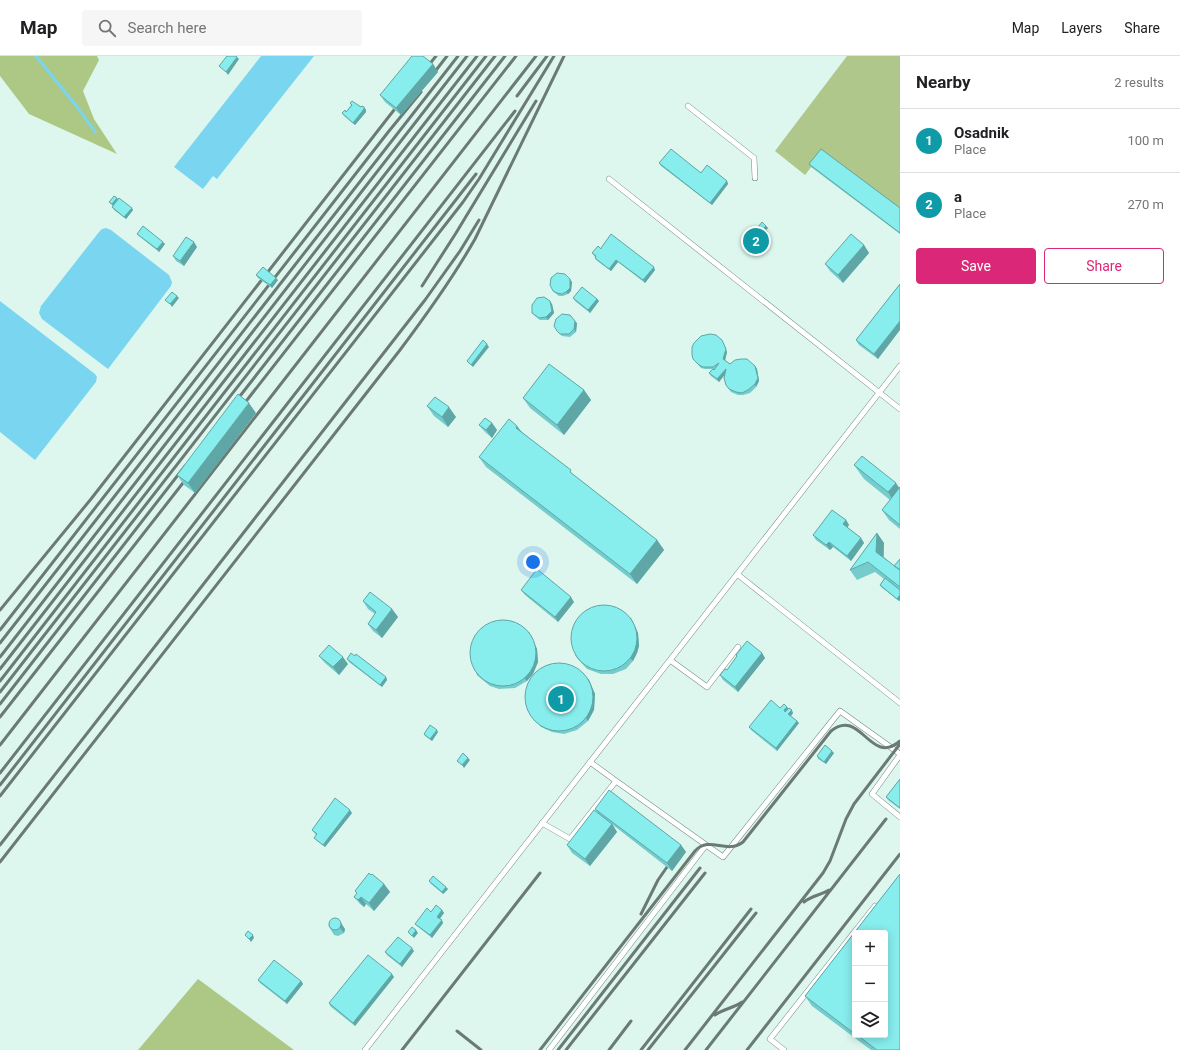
<!DOCTYPE html>
<meta charset="utf-8">
<style>
:root{--surface:#fff;--page:#f6f6f6;--text:#202124;--muted:#757577;--line:#e0e0e0;--accent:#db2777}
body{margin:0;font-family:Roboto,sans-serif;background:var(--page);color:var(--text)}
.controls{position:absolute;right:12px;bottom:12px;display:grid;overflow:hidden;border-radius:4px;box-shadow:0 2px 10px #0003}
.controls button{width:36px;height:36px;display:grid;place-items:center;padding:0;border:0;border-bottom:1px solid var(--line);background:var(--surface);color:var(--text);font:20px sans-serif}
.you{position:absolute;left:533px;top:506px;width:14px;height:14px;margin:-10px;border:3px solid #fff;border-radius:50%;background:#1a73e8;box-shadow:0 0 0 6px #1a73e833}
.badge{display:grid;place-items:center;width:26px;height:26px;border-radius:50%;background:var(--accent);color:#fff;font-size:13px;font-weight:700}
.pin{position:absolute;translate:-50% -50%;border:2px solid #fff;box-shadow:0 1px 4px #0006}
.list{margin:0;padding:0;list-style:none}
h2{display:flex;justify-content:space-between;align-items:center;height:52px;margin:0;padding:0 16px;font-size:17px}
h2 small{font-size:13px;font-weight:400;color:var(--muted)}
.list li{display:grid;grid-template-columns:26px 1fr auto;gap:12px;align-items:center;box-sizing:border-box;height:64px;padding:0 16px;border-top:1px solid var(--line)}
.list b{display:block;font-size:15px;white-space:nowrap}
.list p{margin:0;font-size:13px;white-space:nowrap;color:var(--muted)}
.list em{font-size:13px;font-style:normal;color:var(--muted)}
.actions{display:flex;gap:8px;padding:12px 16px}
.actions a{flex:1;padding:9px 0;border:1px solid var(--accent);border-radius:4px;text-align:center;font-size:14px;color:var(--accent)}
.actions .main{background:var(--accent);color:#fff}
.icon{flex:none;width:22px;height:22px;fill:none;stroke:currentColor;stroke-width:2;stroke-linecap:round;stroke-linejoin:round}
.map{position:relative;flex:none;width:900px;height:994px;overflow:hidden}
header{display:flex;align-items:center;gap:24px;box-sizing:border-box;height:56px;padding:0 20px;background:var(--surface);border-bottom:1px solid var(--line)}
header strong{font-size:19px}
nav{display:flex;gap:22px;margin-inline-start:auto;font-size:14px}
.search{width:280px;height:36px;background:var(--page);display:flex;align-items:center;gap:10px;box-sizing:border-box;padding:0 14px;border-radius:4px;color:var(--muted);font-size:15px}
main{display:flex}
aside{flex:1;background:var(--surface)}
.map>svg:first-child{display:block}
.green{fill:#afc78a}
.forest{fill:#adc884}
.water{fill:#7ad5f0}
.lines{fill:none;stroke-linecap:round;stroke-linejoin:round}
.stream{stroke:#7ad5f0;stroke-width:3}
.service-casing{stroke:#768d85;stroke-width:6}
.service{stroke:#fff;stroke-width:5}
.rail{stroke:#6b7a75;stroke-width:3}
.wall{fill:#75cccc;fill-rule:evenodd}
.shaded-wall{fill:#5fa6a6}
.building{fill:#88eded;stroke:#5fa6a6}
</style>
<header>
<strong>Map</strong>
<div class="search"><svg class="icon" aria-label="search" viewBox="0 0 24 24"><circle cx="10" cy="10" r="6"/><path d="M15 15l6 6"/></svg>Search here</div>
<nav><a>Map</a><a>Layers</a><a>Share</a></nav>
</header>
<main>
<div class="map">
<svg width="900" height="994" viewBox="0 0 900 994">
<rect width="100%" height="100%" fill="#def7ee"/>
<path class="green" d="M847,0H900V154L823,96L805,119L775,95Z"/>
<path class="forest" d="M0,0H97L99,4L83,35L94,63L117,98L29,58L0,20Z
M198,923L294,994H138Z"/>
<path class="water" d="M261,0H314L217,123L213,120L203,133L174,111Z
M106,172L111,174L169,219L172,226L171,230L108,313L42,263L39,257L41,250L99,176L102,173Z
M0,245L95,318L97,321L96,326L35,404L0,376Z"/>
<g class="lines">
<path class="stream" d="M36,0L78,52L95,76"/>
<g class="service-casing">
<path id="service" d="M688,50L754,102L755,122
M609,123L900,353
M737,518L900,647
M670,604L707,631L738,591
M900,699L872,738L900,761
M590,706L616,725L723,801L840,655L900,698
M542,767L570,783L616,725
M365,994L900,310
M549,994L706,789
M784,994L770,983L875,850"/>
</g>
<use href="#service" class="service"/>
<path class="rail" d="M424,15L436,0
M430,22L447,0
M517,40L547,0
M422,230L456,177L536,45
M233,349L505,0
M240,353L516,0
M0,554L91,443L401,45
M0,574L389,75L421,36
M0,587L458,0
M0,601L467,0
M0,613L477,0
M0,625L486,0
M0,636L495,0
M0,648L185,410
M0,661L190,418
M0,689L536,0
M0,717L515,55
M0,729L476,118
M0,740L463,146L479,123L554,0
M0,789L425,244L460,195L479,164
M0,806L400,294C427,258 453,222 475,183L564,0
M804,846C811,840 821,839 829,834
M641,858L658,824L667,811
M715,959C723,953 734,952 742,946
M457,975L481,994
M402,994L540,817
M540,994L695,795C710,779 726,799 743,786L831,675C861,651 870,711 900,685
M558,994L700,812
M566,994L705,817
M609,994L631,965
M641,994L751,853
M648,994L756,857
M685,994L823,817L830,805L846,763L854,748L900,688
M706,994L886,763
M747,994L900,798"/>
</g>
<path class="wall" d="M433,8L438,16L401,59L385,46L380,39Z
M350,47L364,51L366,54V56L355,69L344,60L342,57L346,56L351,49Z
M659,107L701,117L727,125L728,128L712,149L661,110Z
M809,108L900,152V178L811,111Z
M117,142L118,144L133,154L126,163L114,154L112,151L113,150L109,146Z
M766,170L768,172L766,174L768,176L765,180L768,183L761,192L757,189L755,192L754,191L752,193L747,189L746,187Z
M137,178L165,188L159,196L139,180Z
M864,189L869,197L843,227L830,215L825,208Z
M197,191L184,210L176,205L173,200Z
M601,193L655,214L645,227L618,206L611,215L596,204L595,202V201L592,197Z
M256,219L278,224L272,232L258,222Z
M572,226L571,235L568,238L563,240H559L555,237L553,235Z
M900,228L878,303L859,289L856,284Z
M573,242L597,243L599,245L590,257L575,245Z
M552,248L554,257L548,264H540L534,259L532,257Z
M577,267L576,276L570,281L562,280L557,275Z
M722,284L727,296L725,304L730,308L755,310L757,313L759,325L756,331L750,337L743,339H738L731,336L726,329L724,319L719,326L711,320L709,317L712,313H705L701,312L693,303Z
M584,334L591,344L564,379L530,352L523,342Z
M427,350L456,361L448,371L434,360Z
M256,357L195,437L184,429L177,419Z
M492,367L497,374L492,382L485,376L479,369Z
M517,370L522,376L575,420L657,484L664,494L637,528L486,411L479,401Z
M854,409L899,432L900,431V473L889,464L882,454L890,444L864,423Z
M846,464L849,469L847,471L861,482L864,487L851,505L833,491L830,494L816,484L813,479Z
M877,477L884,487V501L894,510L900,503V544L899,545L881,531L880,529L884,523L875,516L857,524L850,514Z
M521,534L574,546L558,566L525,539Z
M363,545L392,553L398,561L382,582L373,575L368,568L375,558L368,553Z
M631,562L638,577L639,590L637,597L633,605L626,613L613,618H601L587,613L577,602L575,599Z
M529,576L537,593L538,606L533,618L527,625L515,632L499,633L490,630L478,620L476,618Z
M762,597L765,602L738,636L723,624L720,619L727,614L737,601L736,599Z
M319,600L348,608L339,619L325,607Z
M347,603L386,621L387,624L382,631L349,606Z
M587,622L589,624L595,638L594,654L588,665L577,674L564,678L552,676L541,671L530,659Z
M787,651L793,657L791,660L799,667L777,695L751,674L749,671L780,652Z
M438,676L432,685L425,680L424,678Z
M834,697L826,708L818,703L817,700Z
M900,723V753L888,744L886,741Z
M595,753L681,789L686,796L672,815L613,769L617,776L590,810L572,797L567,789L599,758Z
M352,757L325,791L316,784L314,782L316,779L312,774Z
M900,818V994H871L812,950L805,940ZM855,877H885V979H855Z
M429,825L448,833L443,838L431,828Z
M384,828L390,836L374,855L366,848L364,851L360,848L354,841L357,838L355,835Z
M442,854L444,857L440,863L443,867L432,882L417,870L415,868L431,856Z
M328,869L345,873L344,877L338,880L334,879Z
M414,895L402,911L387,899L385,896Z
M394,921L355,970L330,950L329,947Z
M258,924L301,925L303,928L287,948L260,927Z"/>
<path class="shaded-wall" d="M237,1L239,3L228,19L226,16Z
M433,8L438,16L401,59L396,52Z
M364,51L366,54V56L355,69L353,67Z
M727,125L728,128L712,149L710,147Z
M117,142L119,145L114,151L112,148Z
M132,152L133,154L126,163L124,161Z
M766,170L768,172L766,174L768,176L764,180L763,178L764,172Z
M766,181L768,183L761,192L759,190Z
M163,186L165,188L159,196L157,193Z
M194,186L197,191L184,210L180,205Z
M755,187L757,189L755,192L753,189Z
M752,188L754,191L752,193L750,191Z
M864,189L869,197L843,227L838,219Z
M616,204L618,206L611,215L609,213Z
M654,211L655,214L645,227L643,224Z
M276,222L278,224L272,232L270,229Z
M570,223L572,226L571,235L568,238L566,236Z
M177,240L179,242L172,251L170,248Z
M597,243L599,245L590,257L588,254Z
M550,245L552,248L554,257L548,264L546,261Z
M575,265L577,267L576,276L574,273Z
M900,265V274L878,303L874,298Z
M722,284L727,296L725,305L723,303Z
M487,288L489,291L473,311L471,309Z
M755,310L757,313L759,325L756,331L755,328Z
M726,313L727,316L719,326L717,323Z
M584,334L591,344L564,379L557,369Z
M249,347L256,357L195,437L188,427Z
M449,351L456,361L448,371L442,361Z
M492,367L497,374L492,382L486,374Z
M517,370L524,380L516,372Z
M896,427L900,433L898,451L888,436Z
M846,464L849,469L846,473L843,468Z
M877,477L884,487L883,506L876,496Z
M861,482L864,487L851,505L847,500Z
M657,484L664,494L637,528L630,518Z
M829,486L833,491L830,494L826,489Z
M900,539V544L899,545L897,543Z
M571,541L574,546L558,566L555,561Z
M392,553L398,561L382,582L376,574Z
M631,562L638,577L639,590L637,597L633,605L631,603Z
M529,576L537,593L538,606L533,618L527,625L525,623Z
M762,597L765,602L738,636L735,631Z
M343,601L348,608L339,619L333,611Z
M386,621L387,624L382,631L380,629Z
M587,622L589,624L595,638L594,654L588,665L586,662Z
M787,651L789,653L785,657L784,654Z
M792,654L793,657L790,661L788,658Z
M797,665L799,667L777,695L776,692Z
M437,674L438,676L432,685L430,683Z
M832,695L834,697L826,708L824,706Z
M468,702L470,704L464,712L462,709Z
M350,754L352,757L325,791L323,789Z
M612,768L617,776L590,810L585,803Z
M681,789L686,796L672,815L667,807Z
M384,828L390,836L374,855L369,847Z
M446,831L448,833L443,838L442,836Z
M361,841L366,848L364,851L358,844Z
M442,854L444,857L439,863L437,861Z
M338,862L345,873L344,877L340,872Z
M442,864L443,867L432,882L430,879Z
M416,874L418,877L414,882L412,880Z
M253,879L254,882L251,886L249,883Z
M412,892L414,895L402,911L400,908Z
M392,918L394,921L355,970L353,967Z
M301,925L303,928L287,948L285,945Z"/>
<path class="building" d="M227,0H236L237,1L226,16L219,10Z
M412,0H423L433,8L396,52L380,39Z
M352,45L361,51L362,50L364,51V53L353,67L342,57L345,54L346,56L347,55L352,49L350,47Z
M671,93L701,117L707,109L727,125L710,147L659,107Z
M821,93L900,152V177L809,108Z
M114,140L117,142L112,148L109,146Z
M119,142L132,152L124,161L112,151Z
M762,166L766,170L764,172L766,174L763,178L766,181L759,190L755,187L753,189L752,188L750,191L746,187Z
M143,170L163,186L157,193L137,178Z
M611,178L654,211L643,224L616,204L609,213L595,202L596,200L592,197L598,190L601,193V192Z
M851,178L864,189L838,219L825,208Z
M186,181L194,186L180,205L173,200Z
M263,211L276,222L270,229L256,219Z
M557,217L565,218L570,223V232L566,236L562,238L557,237L553,235L550,229L551,222Z
M900,228V265L874,298L856,284Z
M582,231L597,243L588,254L573,242Z
M172,236L177,240L170,248L165,244Z
M544,241L550,245L552,255L546,261L539,262L532,257V249L537,242Z
M562,258L570,259L575,265L574,273L569,278H560L557,275L554,270L556,263Z
M710,278L716,279L722,284L726,293L723,303L730,308L735,304L741,303H747L755,310L758,322L755,328L748,334L742,337L736,336L729,333L726,329L724,322L726,313L717,323L709,317L713,313L714,314L719,307L713,311H703L699,309L693,303L692,299V291L694,287L701,280Z
M483,284L487,288L471,309L467,305Z
M549,308L584,334L557,369L523,342Z
M238,338L249,347L188,427L177,419Z
M435,341L449,351L442,361L427,350Z
M485,362L492,367L486,374L479,369Z
M509,363L517,370L516,372L571,414L570,416L657,484L630,518L479,401Z
M862,400L896,427L888,436L854,409Z
M900,431V469L882,454Z
M832,454L846,464L843,468L861,482L847,500L829,486L826,489L813,479Z
M877,477L876,496L900,514V531L868,506L850,514Z
M900,503V514L894,510Z
M537,513L571,541L555,561L521,534Z
M885,522L900,534V539L897,543L880,529Z
M370,536L392,553L376,574L368,568L376,556L363,545Z
M571 582a33 33 0 1 1 66 0a33 33 0 1 1-66 0Z
M470 597a33 33 0 1 1 66 0a33 33 0 1 1-66 0Z
M747,585L762,597L735,631L720,619L725,613L727,614L737,600L736,599Z
M329,589L343,601L333,611L319,600Z
M351,597L355,600L356,598L386,621L380,629L347,603Z
M525 641a34 34 0 1 1 68 0a34 34 0 1 1-68 0Z
M771,644L780,652L784,648L787,651L784,654L785,656L789,652L792,654L788,658L797,665L776,692L749,671Z
M430,669L437,674L430,683L424,678Z
M825,689L832,695L824,706L817,700Z
M463,697L468,702L462,709L457,705Z
M900,723V752L886,741Z
M609,734L681,789L667,807L595,753Z
M335,742L350,754L323,789L314,782L317,778L312,774Z
M594,754L612,768L585,803L567,789Z
M369,817L371,819L372,818L384,828L369,847L361,841L358,844L354,841L357,837L355,835Z
M900,818V994H877L857,979H885V877H855V978L805,940Z
M433,820L446,831L442,836L429,825Z
M436,849L442,854L437,861L442,864L430,879L415,868L427,852L431,856Z
M329 868a6 6 0 1 1 12 0a6 6 0 1 1-12 0Z
M412,871L416,874L412,880L408,876Z
M248,875L253,879L249,883L245,879Z
M398,881L412,892L400,908L385,896Z
M368,899L392,918L353,967L329,947Z
M274,904L301,925L285,945L258,924Z"/>
</svg>
<div class="controls">
<button>+</button>
<button>−</button>
<button><svg class="icon" aria-label="layers" viewBox="0 0 24 24"><path d="M12 4l9 5-9 5-9-5zM3 14l9 5 9-5"/></svg></button>
</div>
<div class="you"></div>
<div class="pin badge" style="left:561px;top:643px;background:#0f9aa8">1</div>
<div class="pin badge" style="left:756px;top:185px;background:#0f9aa8">2</div>
</div>
<aside>
<h2>Nearby<small>2 results</small></h2>
<ul class="list">
<li><span class="badge" style="background:#0f9aa8">1</span><div><b>Osadnik</b><p>Place</p></div><em>100 m</em></li>
<li><span class="badge" style="background:#0f9aa8">2</span><div><b>a</b><p>Place</p></div><em>270 m</em></li>
</ul>
<div class="actions"><a class="main">Save</a><a>Share</a></div>
</aside>
</main>
